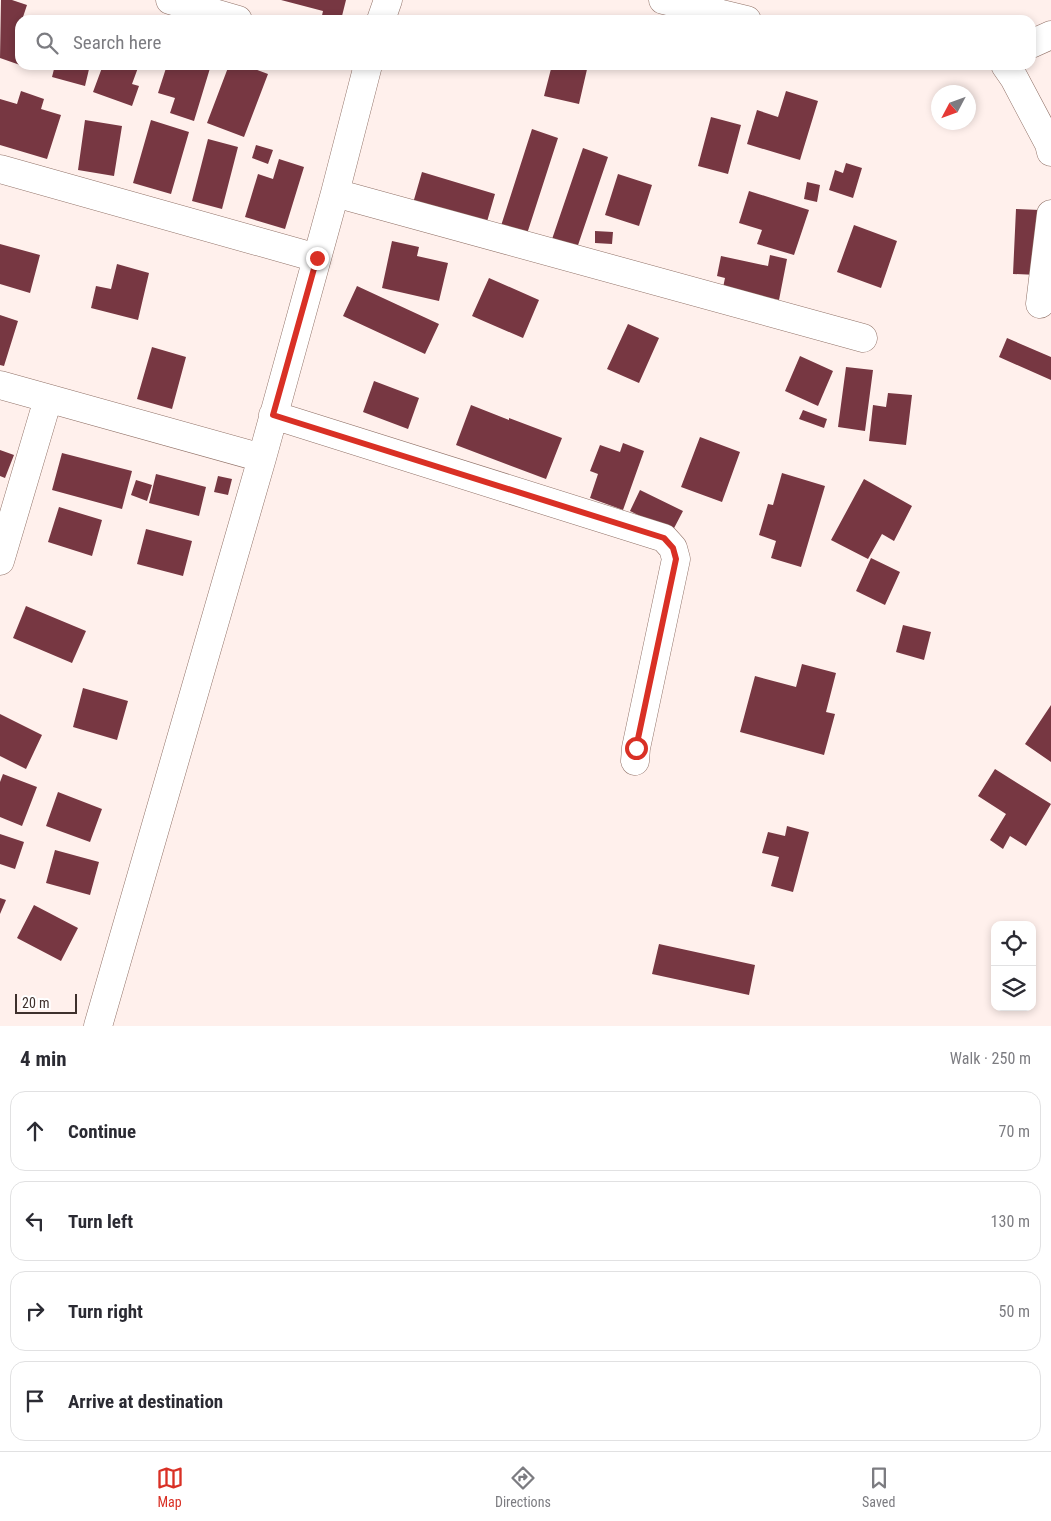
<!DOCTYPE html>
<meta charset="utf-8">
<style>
:root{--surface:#fff;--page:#f2f2f3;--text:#2b2b33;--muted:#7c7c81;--line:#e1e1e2;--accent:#d93025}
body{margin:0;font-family:"Roboto Condensed",sans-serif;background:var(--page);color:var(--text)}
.controls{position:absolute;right:15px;bottom:15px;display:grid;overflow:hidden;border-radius:10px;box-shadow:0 2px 8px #0003}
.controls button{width:45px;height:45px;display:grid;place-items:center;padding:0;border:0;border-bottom:1px solid var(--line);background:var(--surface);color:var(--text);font:25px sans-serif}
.compass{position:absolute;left:931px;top:85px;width:45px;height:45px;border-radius:50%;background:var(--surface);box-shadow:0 2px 8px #0003;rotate:229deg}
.scale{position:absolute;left:15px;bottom:12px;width:62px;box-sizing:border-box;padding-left:5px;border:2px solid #3e302c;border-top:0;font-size:14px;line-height:18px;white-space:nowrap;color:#3e302c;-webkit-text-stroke:4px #fff;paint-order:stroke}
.stop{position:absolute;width:15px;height:15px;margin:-11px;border:4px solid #d93025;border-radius:50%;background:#fff}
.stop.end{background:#d93025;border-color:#fff;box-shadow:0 1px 5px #0008}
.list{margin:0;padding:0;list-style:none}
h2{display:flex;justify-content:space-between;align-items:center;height:65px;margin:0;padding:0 20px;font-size:21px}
h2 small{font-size:16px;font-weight:400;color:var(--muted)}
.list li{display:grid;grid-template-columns:32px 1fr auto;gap:15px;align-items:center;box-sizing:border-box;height:80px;margin:0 10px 10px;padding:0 10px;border:1px solid var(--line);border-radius:15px}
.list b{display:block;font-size:19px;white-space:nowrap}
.list em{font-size:16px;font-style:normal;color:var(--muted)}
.icon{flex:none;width:28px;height:28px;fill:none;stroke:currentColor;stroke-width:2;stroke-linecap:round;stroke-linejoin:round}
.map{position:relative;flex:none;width:1051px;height:1026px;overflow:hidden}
.search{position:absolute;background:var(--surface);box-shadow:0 2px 8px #0003;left:15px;right:15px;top:15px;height:55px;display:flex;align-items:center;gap:12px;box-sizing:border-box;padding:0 18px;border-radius:15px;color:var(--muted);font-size:19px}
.sheet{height:425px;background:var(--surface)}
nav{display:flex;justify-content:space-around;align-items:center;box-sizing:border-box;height:70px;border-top:1px solid var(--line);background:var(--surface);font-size:14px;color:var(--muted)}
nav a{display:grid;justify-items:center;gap:2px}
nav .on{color:var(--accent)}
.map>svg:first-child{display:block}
.building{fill:#773742}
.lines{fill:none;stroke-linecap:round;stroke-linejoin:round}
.minor-casing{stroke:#907167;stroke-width:29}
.minor{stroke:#fff;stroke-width:28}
.route{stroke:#d93025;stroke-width:6}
</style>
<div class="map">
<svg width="1051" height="1026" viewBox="0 0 1051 1026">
<rect width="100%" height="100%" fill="#fff0ec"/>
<path class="building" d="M1,0H12L27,5L22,20H20V65L0,58Z
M281,0H346L341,20H321L323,11Z
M55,65H90L85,86L52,77Z
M103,65H139L132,84L139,86L132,106L93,92Z
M167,65H211L194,121L170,113L175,98L158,93Z
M229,65H244L268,74L244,137L207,123Z
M552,65H588L579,104L544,96Z
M21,91L44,99L41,109L61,115L47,159L0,145V99L17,104Z
M786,91L818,101L800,160L747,144L757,110L778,117Z
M711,117L741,125L728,174L698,166Z
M85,120L122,126L114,176L78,170Z
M151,120L189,132L171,194L133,183Z
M532,129L558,138L525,240L499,232Z
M208,139L238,147L222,209L192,201Z
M256,145L273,150L268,164L252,158Z
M583,148L608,157L574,257L549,248Z
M279,159L304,167L285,229L245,217L258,174L273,179Z
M846,163L862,168L853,198L829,190L835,170L843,173Z
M422,172L495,194L484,232L411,210Z
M618,174L652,185L639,226L605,215Z
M807,182L820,185L817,202L804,199Z
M749,191L809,210L794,255L757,244L762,230L739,223Z
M1016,209L1040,210L1038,275L1013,274Z
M854,225L897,241L881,288L837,272Z
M595,231L613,232L612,244L595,243Z
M392,241L419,247L417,256L448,263L439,301L382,288Z
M0,244L40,255L30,293L0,284Z
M770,255L787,259L779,300L757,295L721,297L725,278L717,276L721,256L768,266Z
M117,264L149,273L138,320L91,308L96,286L111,289Z
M489,278L539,300L523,338L472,316Z
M357,286L439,324L425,354L343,316Z
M0,315L18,321L4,366L0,365Z
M628,324L659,338L639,383L607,369Z
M1007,338L1051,357V380L999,357Z
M152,347L186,357L172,409L137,399Z
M800,356L833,371L818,406L785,391Z
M846,367L873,370L865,431L838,427Z
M374,381L419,398L408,429L363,412Z
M888,393L912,395L906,445L869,441L873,405L886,407Z
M471,405L509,420V418L562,438L546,479L456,445Z
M803,410L827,419L824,428L799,419Z
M700,437L740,452L722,502L681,487Z
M623,443L644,451L623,510L590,498L598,474L590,471L600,445L620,452Z
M0,450L14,455L5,478L0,476Z
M62,453L132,471L122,509L52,490Z
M782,473L825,486L801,567L771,558L776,541L759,535L768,504L773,505Z
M156,474L206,487L199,516L149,503Z
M218,476L232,479L228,495L214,492Z
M864,479L912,506L894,541L882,534L868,559L831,540Z
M136,480L152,485L147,501L131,495Z
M640,490L683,511L672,532L630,511Z
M59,507L102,520L92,556L48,542Z
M146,529L192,541L183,576L137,564Z
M871,558L900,572L885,605L856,591Z
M26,606L86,631L72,663L13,638Z
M903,625L931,632L924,660L896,652Z
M802,664L836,673L826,712L835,714L824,755L740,732L755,676L796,687Z
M83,688L128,701L117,740L73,727Z
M1051,705V762L1025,744Z
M0,714L42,735L26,769L0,756Z
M995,769L1051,804L1026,846L1010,836L1003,849L990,840L1006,814L978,796Z
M3,774L37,787L22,826L0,817V782Z
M58,792L102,809L90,842L46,826Z
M787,826L809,832L793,892L771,886L779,857L762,853L768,832L785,836Z
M0,834L24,842L15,869L0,864Z
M55,850L99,862L90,895L46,883Z
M0,898L6,900L0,914Z
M34,905L78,928L61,961L17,938Z
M659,944L755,965L749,995L652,974Z"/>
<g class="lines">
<g class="minor-casing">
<path id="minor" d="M170,0L238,20
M663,0L747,20
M381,20L388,0
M1031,44L1051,35
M1005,65L1014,78L1049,144L1051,152
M0,169L317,258
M335,193L863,338
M1040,304L1051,214
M0,385L262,458
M273,415L664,538L673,548L676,559L636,748L635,761
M0,561L48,399
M98,1026L262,458L335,193L368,65"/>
</g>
<use href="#minor" class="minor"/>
</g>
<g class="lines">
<path class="route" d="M317,258L273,415L664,538L673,548L676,559L636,748"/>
</g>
</svg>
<div class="controls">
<button><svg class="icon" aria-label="locate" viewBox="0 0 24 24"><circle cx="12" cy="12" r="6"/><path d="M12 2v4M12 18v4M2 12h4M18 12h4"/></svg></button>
<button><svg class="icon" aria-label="layers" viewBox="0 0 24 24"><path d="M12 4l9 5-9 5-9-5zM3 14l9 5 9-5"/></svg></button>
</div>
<svg class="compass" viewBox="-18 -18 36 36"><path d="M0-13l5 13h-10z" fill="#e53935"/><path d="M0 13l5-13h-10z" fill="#7c7c81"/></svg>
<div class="scale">20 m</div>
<div class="stop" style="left:636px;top:748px"></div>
<div class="stop end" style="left:317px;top:258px"></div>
<div class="search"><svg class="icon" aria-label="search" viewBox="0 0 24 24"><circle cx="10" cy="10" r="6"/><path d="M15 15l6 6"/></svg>Search here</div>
</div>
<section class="sheet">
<h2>4 min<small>Walk · 250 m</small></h2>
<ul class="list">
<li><svg class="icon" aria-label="ahead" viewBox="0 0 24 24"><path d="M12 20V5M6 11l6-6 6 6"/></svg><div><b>Continue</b></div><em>70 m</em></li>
<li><svg class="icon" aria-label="left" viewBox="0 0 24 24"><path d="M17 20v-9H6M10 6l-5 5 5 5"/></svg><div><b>Turn left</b></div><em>130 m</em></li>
<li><svg class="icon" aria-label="right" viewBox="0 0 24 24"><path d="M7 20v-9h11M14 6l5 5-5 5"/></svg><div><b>Turn right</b></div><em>50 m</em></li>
<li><svg class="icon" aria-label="arrive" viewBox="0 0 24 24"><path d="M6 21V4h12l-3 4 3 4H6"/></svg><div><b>Arrive at destination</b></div></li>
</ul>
</section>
<nav>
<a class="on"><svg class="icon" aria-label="map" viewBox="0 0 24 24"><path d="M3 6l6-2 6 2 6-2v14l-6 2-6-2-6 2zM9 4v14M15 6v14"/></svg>Map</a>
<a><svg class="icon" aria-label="directions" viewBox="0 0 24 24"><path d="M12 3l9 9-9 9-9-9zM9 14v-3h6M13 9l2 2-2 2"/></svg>Directions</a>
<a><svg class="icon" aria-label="saved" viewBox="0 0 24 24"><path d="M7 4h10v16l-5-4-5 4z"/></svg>Saved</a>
</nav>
